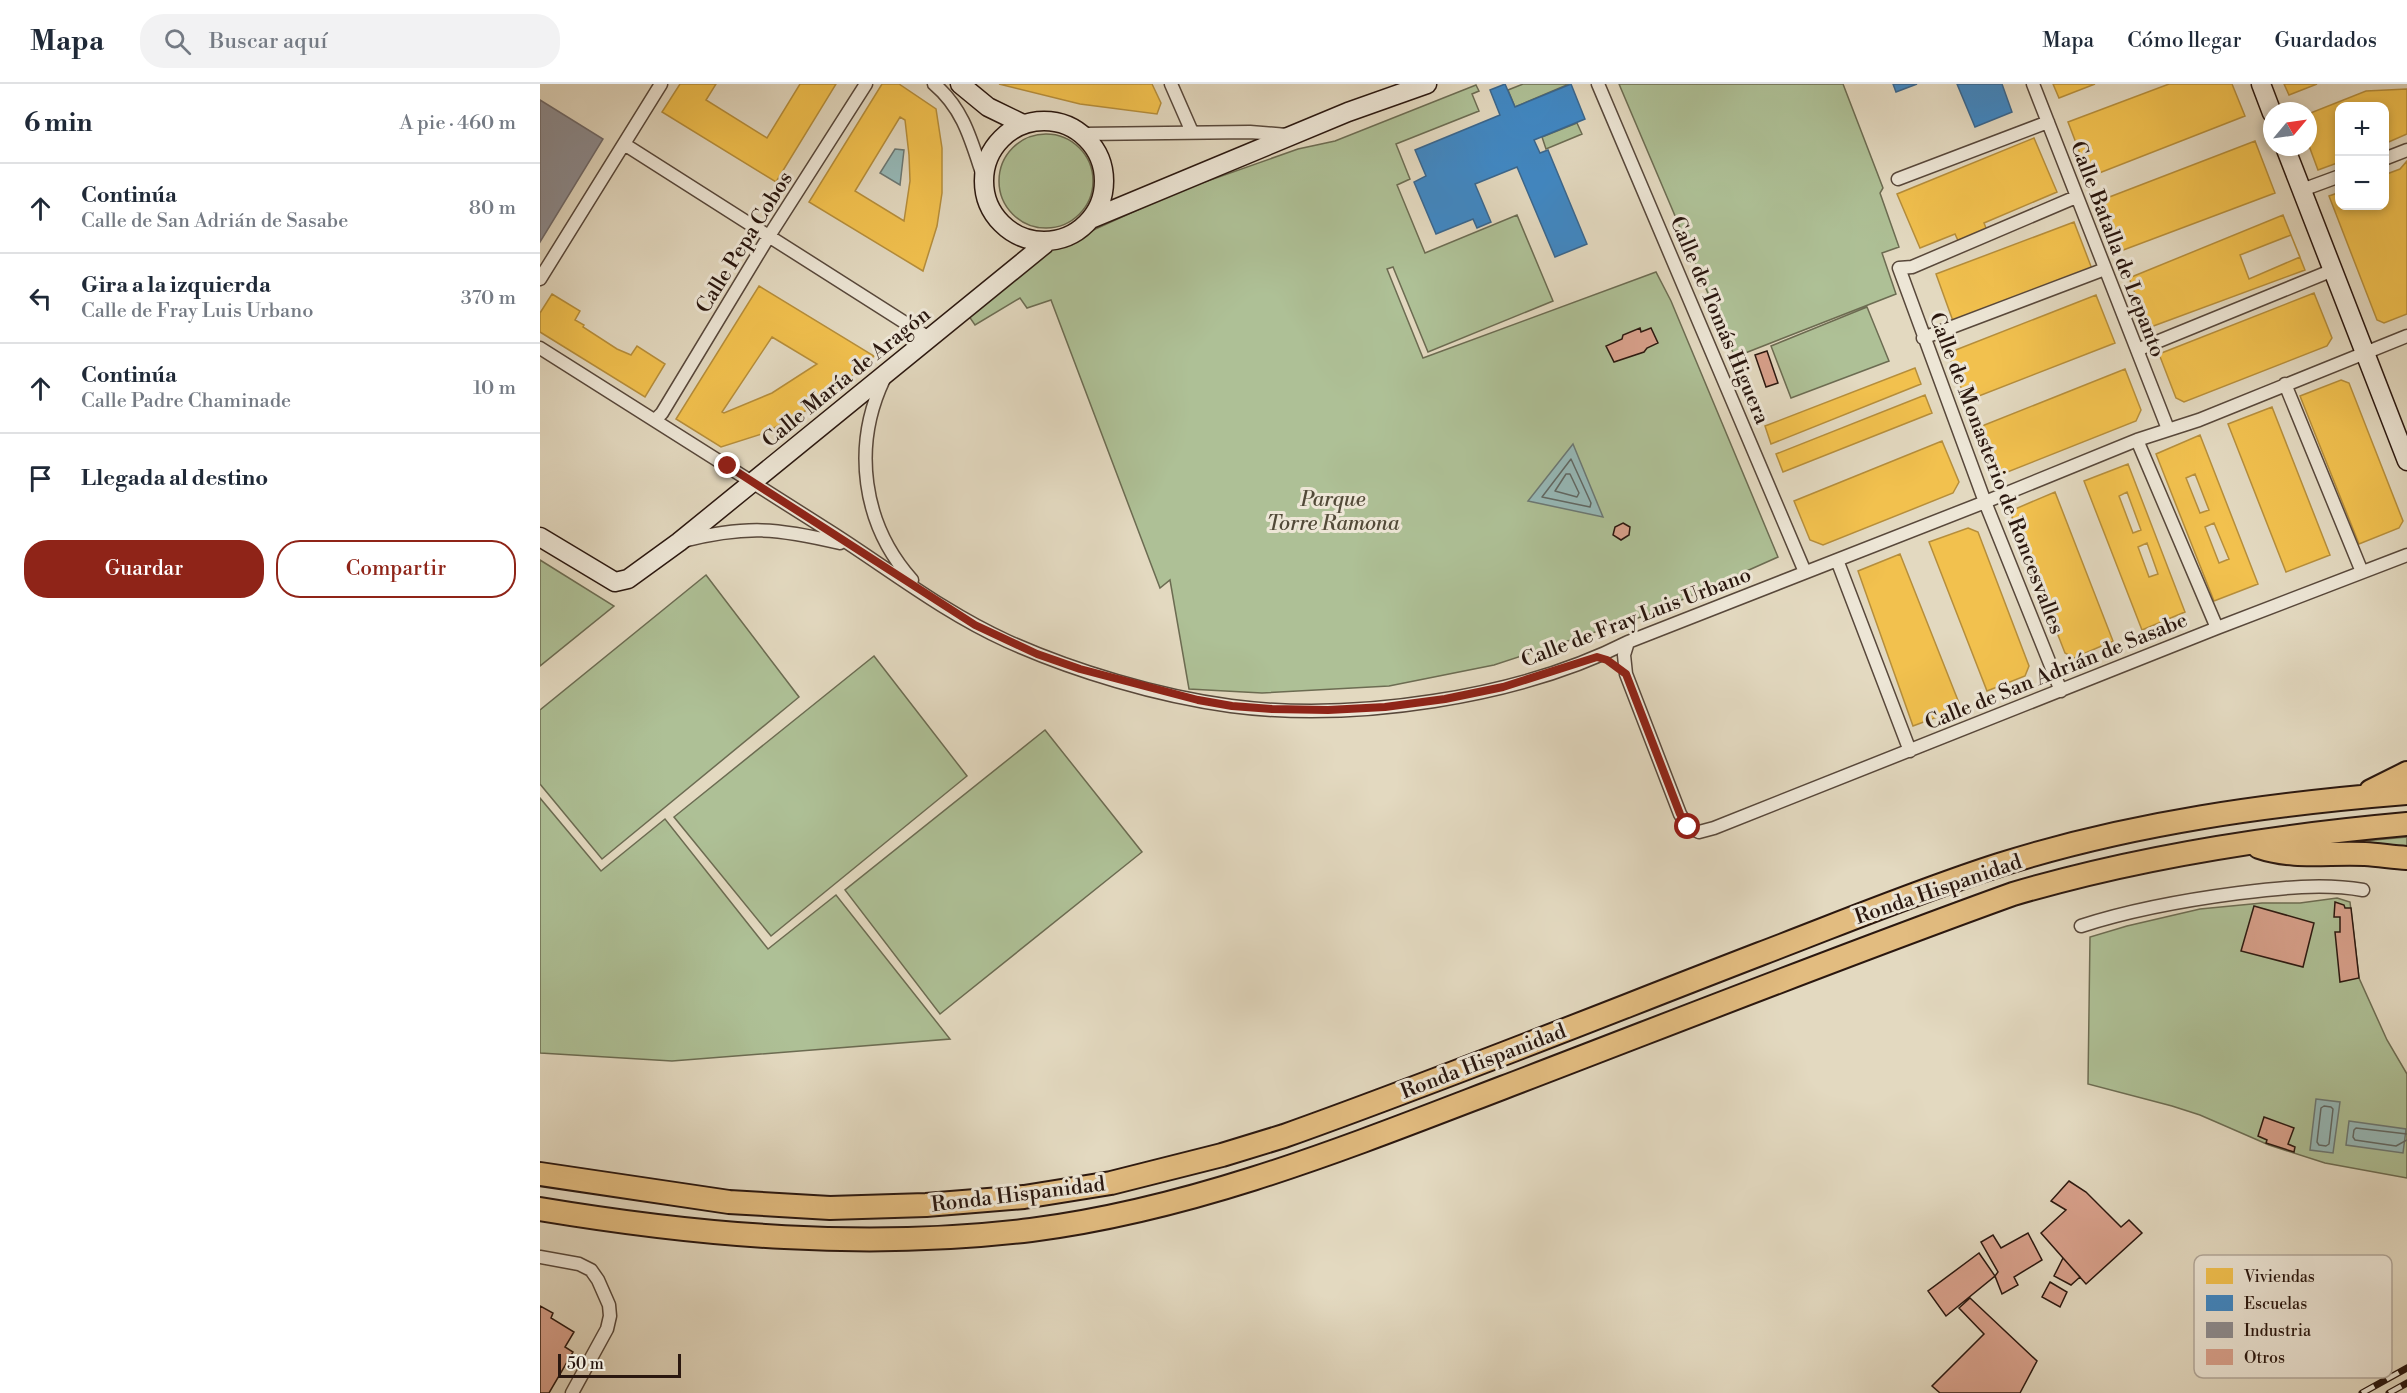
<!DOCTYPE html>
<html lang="es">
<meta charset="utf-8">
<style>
:root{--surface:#fff;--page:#f2f2f3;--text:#1f2937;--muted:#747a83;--line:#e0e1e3;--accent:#8f2418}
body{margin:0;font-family:"Libre Bodoni",serif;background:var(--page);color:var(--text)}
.controls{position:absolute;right:18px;top:18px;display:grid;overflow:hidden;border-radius:12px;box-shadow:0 3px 9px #0003}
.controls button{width:54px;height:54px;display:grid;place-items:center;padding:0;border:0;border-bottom:2px solid var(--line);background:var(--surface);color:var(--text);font:30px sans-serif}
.compass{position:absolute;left:1723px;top:18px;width:54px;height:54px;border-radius:50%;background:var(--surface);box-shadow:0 3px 9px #0003;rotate:61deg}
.scale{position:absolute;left:18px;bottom:15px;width:123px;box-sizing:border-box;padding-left:6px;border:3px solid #2a170f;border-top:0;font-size:16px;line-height:21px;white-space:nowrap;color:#2a170f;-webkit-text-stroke:4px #ede6d6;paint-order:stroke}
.stop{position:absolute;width:18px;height:18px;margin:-14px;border:4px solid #8f2418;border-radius:50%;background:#fff}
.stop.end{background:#8f2418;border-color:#fff;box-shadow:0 2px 6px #0008}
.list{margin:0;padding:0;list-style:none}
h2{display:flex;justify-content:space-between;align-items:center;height:78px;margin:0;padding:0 24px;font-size:26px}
h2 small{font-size:20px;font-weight:400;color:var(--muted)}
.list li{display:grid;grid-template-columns:39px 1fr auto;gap:18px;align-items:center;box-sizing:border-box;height:90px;padding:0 24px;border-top:2px solid var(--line)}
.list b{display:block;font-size:22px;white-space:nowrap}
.list p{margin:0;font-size:20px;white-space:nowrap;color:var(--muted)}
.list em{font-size:20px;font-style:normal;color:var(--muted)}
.actions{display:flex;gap:12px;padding:18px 24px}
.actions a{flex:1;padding:14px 0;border:2px solid var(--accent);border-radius:24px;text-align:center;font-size:21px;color:var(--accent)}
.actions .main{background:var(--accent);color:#fff}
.icon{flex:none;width:33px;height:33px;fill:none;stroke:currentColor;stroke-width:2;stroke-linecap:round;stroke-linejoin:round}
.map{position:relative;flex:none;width:1867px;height:1309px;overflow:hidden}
header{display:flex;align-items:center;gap:36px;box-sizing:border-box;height:84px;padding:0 30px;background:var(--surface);border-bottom:2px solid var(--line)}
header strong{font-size:28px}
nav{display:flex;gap:33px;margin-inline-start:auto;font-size:21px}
.search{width:420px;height:54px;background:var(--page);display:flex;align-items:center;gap:15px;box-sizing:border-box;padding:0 21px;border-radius:24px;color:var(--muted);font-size:22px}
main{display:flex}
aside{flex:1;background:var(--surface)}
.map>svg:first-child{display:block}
.green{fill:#aec096;stroke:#6c6c52;stroke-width:1.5}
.water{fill:#96b9b8;stroke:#6b7874;stroke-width:1.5}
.homes{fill:#f2c14e;stroke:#b68e3b;stroke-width:1.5;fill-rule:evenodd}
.schools{fill:#3f88c5;stroke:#39668e;stroke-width:1.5}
.industry{fill:#8d8d92;stroke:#6f6a6b;stroke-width:1.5}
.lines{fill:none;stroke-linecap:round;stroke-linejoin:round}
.shore{stroke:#606864;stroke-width:1.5}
.building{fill:#d9a18c;stroke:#2a170f;stroke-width:1.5}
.street-casing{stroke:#58483b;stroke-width:15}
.secondary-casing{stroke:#2a170f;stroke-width:21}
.highway-casing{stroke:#2a170f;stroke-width:26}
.street{stroke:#ede6d6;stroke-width:12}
.secondary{stroke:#ede6d6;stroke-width:18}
.highway{stroke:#e2bc80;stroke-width:22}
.rail-casing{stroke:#2a170f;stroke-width:7}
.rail{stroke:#ede6d6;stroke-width:4.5;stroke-dasharray:14;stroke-linecap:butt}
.route{stroke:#8f2418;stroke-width:8}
.labels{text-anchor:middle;stroke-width:6;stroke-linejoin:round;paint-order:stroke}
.street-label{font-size:21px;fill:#2a170f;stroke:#ede6d6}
.park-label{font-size:21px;font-style:italic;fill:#524a38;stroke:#ede6d6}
.key{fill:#ede6d6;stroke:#b2a89a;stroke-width:1.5}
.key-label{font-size:16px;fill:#2a170f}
</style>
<header>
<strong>Mapa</strong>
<div class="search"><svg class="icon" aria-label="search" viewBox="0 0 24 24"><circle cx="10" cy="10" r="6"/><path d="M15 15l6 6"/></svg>Buscar aquí</div>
<nav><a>Mapa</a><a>Cómo llegar</a><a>Guardados</a></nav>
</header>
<main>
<aside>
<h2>6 min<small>A pie · 460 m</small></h2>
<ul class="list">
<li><svg class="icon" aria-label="ahead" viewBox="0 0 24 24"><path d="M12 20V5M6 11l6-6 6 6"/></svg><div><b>Continúa</b><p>Calle de San Adrián de Sasabe</p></div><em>80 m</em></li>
<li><svg class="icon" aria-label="left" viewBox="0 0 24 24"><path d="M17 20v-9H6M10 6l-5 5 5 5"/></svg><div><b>Gira a la izquierda</b><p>Calle de Fray Luis Urbano</p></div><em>370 m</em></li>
<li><svg class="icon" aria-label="ahead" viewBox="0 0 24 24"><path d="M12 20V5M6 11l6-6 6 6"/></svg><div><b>Continúa</b><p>Calle Padre Chaminade</p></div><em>10 m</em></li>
<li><svg class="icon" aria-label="arrive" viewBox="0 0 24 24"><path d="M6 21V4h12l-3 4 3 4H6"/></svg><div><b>Llegada al destino</b></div></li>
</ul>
<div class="actions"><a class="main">Guardar</a><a>Compartir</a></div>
</aside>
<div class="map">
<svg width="1867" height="1309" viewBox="0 0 1867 1309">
<rect width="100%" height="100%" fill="#e3d9c0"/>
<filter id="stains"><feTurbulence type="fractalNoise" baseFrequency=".00333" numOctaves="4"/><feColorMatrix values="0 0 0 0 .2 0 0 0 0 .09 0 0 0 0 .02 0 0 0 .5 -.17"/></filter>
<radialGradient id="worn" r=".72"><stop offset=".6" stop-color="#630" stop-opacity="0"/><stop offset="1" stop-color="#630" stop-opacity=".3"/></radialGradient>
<path class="green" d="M983,0H1029L975,23L968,6Z
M1079,0H1303L1343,104L1340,109L1359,163L1342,169L1356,210L1195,273Z
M936,1L939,7L932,10L939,27L856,60L870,95L857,101L885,169L977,131L1013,217L888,268L853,183L847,185L883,274L1116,188L1131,217L1238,473L1110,530L954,581L849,602L722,609L649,605L630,496L620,504L511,216L487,224L480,214L435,241L426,228L487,180L518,162L639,107L758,65L795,57Z
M1037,39L1042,50L1006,65L1002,53Z
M459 97a47 47 0 1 1 94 0a47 47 0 1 1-94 0Z
M1327,223L1349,277L1251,314L1231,262Z
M0,476L74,522L0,582Z
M166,491L259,613L62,775L0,700V626Z
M334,572L427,692L231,852L134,733Z
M505,646L602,768L400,930L305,806Z
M0,714L61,787L125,735L228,865L296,811L410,955L132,977L0,969Z
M1867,753V768L1821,760L1824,757Z
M1797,814L1810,818L1819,894L1847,956L1867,990V1094L1785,1079L1729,1061L1660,1031L1632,1022L1548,1000L1550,853L1587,842L1660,825L1722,819H1760Z"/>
<path class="water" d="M355,65L364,66L360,101L340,89Z
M1033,360L1063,433L988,417Z
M1776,1015L1800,1018L1793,1069L1770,1066Z
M1809,1037L1866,1045L1863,1069L1806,1061Z"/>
<path class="homes" d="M140,0H176L166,16L227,54L260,0H296L236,98L122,28Z
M342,0H359L396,25L402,64V109L397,142L383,187L269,118ZM360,33L365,36L369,71L370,97L364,137L315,107Z
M459,0H612L621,19L617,30L540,20Z
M1513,0H1555L1519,14Z
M1629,0H1692L1705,32L1549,93L1528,38Z
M1744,0H1777L1749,11Z
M1867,5V50L1844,60V22H1800V78L1778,86L1768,59V30L1826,7Z
M1494,54L1517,108L1444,139L1448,149L1420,161L1415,150L1380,164L1357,110Z
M1715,57L1735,109L1578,168L1559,117Z
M1867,77V230L1844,239L1837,236L1789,112L1800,108V122H1844V91L1860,85Z
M1743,131L1765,186L1608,244L1589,194Z
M1534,138L1552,185L1413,237L1396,190Z
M1751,151L1760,173L1709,195L1700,171Z
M219,202L334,272L291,310L274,322L225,349L181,363L136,335ZM232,253L277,280L232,309L184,329L182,328Z
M1774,209L1792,254L1787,262L1644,318L1636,314L1619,270Z
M12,210L40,227L35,236L44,241L43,243L77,265L91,271L97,262L125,280L105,313L0,248V229Z
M1556,211L1575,259L1426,317L1408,269Z
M1375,284L1381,300L1231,360L1225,342Z
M1585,285L1601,326L1596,337L1465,389L1452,383L1437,344Z
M1801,296L1809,299L1863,437L1859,444L1819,460L1760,312Z
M1385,311L1392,329L1243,388L1236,370Z
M1732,323L1790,471L1746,488L1688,340Z
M1660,351L1718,500L1674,517L1616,370ZM1655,390L1669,426L1660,429L1646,394ZM1674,439L1689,475L1679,479L1665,443Z
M1402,357L1419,398L1413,409L1283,461L1270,456L1254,417Z
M1588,380L1645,528L1602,546L1544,397ZM1587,408L1601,446L1593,449L1579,412ZM1607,459L1618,490L1609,493L1598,463Z
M1515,408L1573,557L1534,574L1525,569L1472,433L1475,425Z
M1428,444L1438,448L1489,582L1485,592L1447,607L1389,458Z
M1360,470L1421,624L1373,642L1318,487Z"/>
<path class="schools" d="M965,0L975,23L1031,0L1045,35L994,56L1000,69L1008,66L1047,160L1015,173L977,83L935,100L951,138L937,144L933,135L896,150L874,98L886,92L875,66L960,31L950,6Z
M1353,0H1377L1356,8Z
M1417,0H1462L1472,28L1435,43Z"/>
<path class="industry" d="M0,16L63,55L0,158Z"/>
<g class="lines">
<path class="shore" d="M1031,375L1051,419L1050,423L1002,413Z
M1030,390L1039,409L1037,413L1015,407L1026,390Z
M1784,1022L1791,1023L1793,1025L1789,1060L1786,1062L1779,1061L1777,1058L1781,1024Z
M1867,1050L1816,1044L1814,1046L1813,1053L1815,1056L1856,1062L1867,1056"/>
</g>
<path class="building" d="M1100,244L1101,248L1111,244L1118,259L1107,264L1104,268L1074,278L1066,262L1082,255L1083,251Z
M1227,267L1238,299L1226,303L1215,271Z
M1083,439L1090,443L1089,451L1081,456L1073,451L1075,443Z
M1795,818L1804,821L1805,824H1811L1819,894L1800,898L1795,848H1800V833H1794Z
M1714,822L1774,839L1763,883L1701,867Z
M1724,1033L1754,1044L1748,1060L1755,1063L1754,1068L1726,1059L1727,1056L1718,1052Z
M1529,1097L1546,1108L1581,1143L1589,1136L1602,1149L1546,1200L1501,1149L1526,1126L1511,1117Z
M1488,1149L1502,1176L1474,1193L1478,1201L1462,1210L1455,1192L1458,1188L1441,1158L1453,1151L1461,1164Z
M1439,1169L1455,1192L1406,1232L1388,1207Z
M1523,1174L1540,1193L1531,1201L1514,1192Z
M1510,1198L1527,1208L1520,1223L1502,1213Z
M1430,1214L1497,1277L1480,1309H1400L1392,1302L1444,1250L1419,1224Z
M0,1222L13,1229L11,1234L34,1248L25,1263L33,1268L9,1309H0Z"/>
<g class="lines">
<g class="street-casing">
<path id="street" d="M394,0C425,26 432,60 445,98
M631,0L652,48
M1058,0L1265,488
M1493,0L1628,345
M543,50L710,48L747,51
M84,60L389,254
M1844,75L1867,66
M1358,95L1508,38
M1762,106L1800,92
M0,195L121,0
M1383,254L1565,185
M0,264C98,325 196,387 294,450C350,486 405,529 467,557C534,587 617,612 691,622C813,638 978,614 1088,558L1445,418L1597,356L1659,336L1867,252
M1597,266L1793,186
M344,295C312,362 322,440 372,496
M1745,300L1822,488
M115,336L122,329L229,152L326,0
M1597,356L1677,544
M143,457C206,441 238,444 300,459
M1297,476L1370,667
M1088,558L1084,571L1086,590L1140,730L1148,743L1159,748L1174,744L1677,544L1867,471
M1521,607L1445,418L1359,184L1372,183L1536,113
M1541,842C1593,825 1645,816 1699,809C1740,804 1783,799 1823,806
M0,1173L39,1180L51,1186L58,1196L69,1221L70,1232L67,1245L32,1309"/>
</g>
<g class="secondary-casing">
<path id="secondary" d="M420,0L448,23L483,40
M1721,0L1732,29
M444 97a60 60 0 1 1 120 0a60 60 0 1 1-120 0Z
M1745,63L1867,377
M551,135L808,28L887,0
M0,453L75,498L88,495L139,458L505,160"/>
</g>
<g class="highway-casing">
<path id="highway" d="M1831,707L1867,689
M1719,763C1753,775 1790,768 1825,770C1839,771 1853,773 1867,774
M0,1090L189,1118L290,1124L386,1121L484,1113L571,1099L682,1071L744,1052C904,995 1062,931 1220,870C1299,840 1378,807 1459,781C1591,739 1730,720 1867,709
M0,1125C162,1152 327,1166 491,1146C655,1125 808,1063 962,1004C1132,939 1301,872 1473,810C1601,772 1734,752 1867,740"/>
</g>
<use href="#street" class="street"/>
<use href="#secondary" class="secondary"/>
<use href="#highway" class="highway"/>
<g class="rail-casing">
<path id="rail" d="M1822,1309L1867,1284
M1849,1309L1867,1299"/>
</g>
<use href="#rail" class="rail"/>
</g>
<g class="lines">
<path class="route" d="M188,382L435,541L497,570L540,585L658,616L692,622L732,625L788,626L845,623L905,615L963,603L1057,573L1067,576L1086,590L1140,730L1148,743"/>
</g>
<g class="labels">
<g class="street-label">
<text transform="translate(204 158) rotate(-58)" y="7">Calle Pepa Cobos</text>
<text transform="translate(1578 165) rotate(69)" y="7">Calle Batalla de Lepanto</text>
<text transform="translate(1180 236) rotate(67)" y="7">Calle de Tomás Higuera</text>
<text transform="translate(306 293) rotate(-39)" y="7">Calle María de Aragón</text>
<text transform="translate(1457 389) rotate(69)" y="7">Calle de Monasterio de Roncesvalles</text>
<text transform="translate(1096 533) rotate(-21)" y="7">Calle de Fray Luis Urbano</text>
<text transform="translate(1516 587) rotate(-22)" y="7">Calle de San Adrián de Sasabe</text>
<text transform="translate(1398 805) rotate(-19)" y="7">Ronda Hispanidad</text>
<text transform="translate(943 977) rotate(-21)" y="7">Ronda Hispanidad</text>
<text transform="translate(478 1110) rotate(-7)" y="7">Ronda Hispanidad</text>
</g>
<g class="park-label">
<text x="793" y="422">Parque<tspan x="793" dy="24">Torre Ramona</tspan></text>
</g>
</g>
<rect x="1654" y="1171" width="198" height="123" rx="9" class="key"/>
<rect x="1666" y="1184" width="27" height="16" fill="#f2c14e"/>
<rect x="1666" y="1211" width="27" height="16" fill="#3f88c5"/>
<rect x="1666" y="1238" width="27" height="16" fill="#8d8d92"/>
<rect x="1666" y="1265" width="27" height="16" fill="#d9a18c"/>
<g class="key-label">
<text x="1704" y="1198">Viviendas</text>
<text x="1704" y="1225">Escuelas</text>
<text x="1704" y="1252">Industria</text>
<text x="1704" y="1279">Otros</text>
</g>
<rect width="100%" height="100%" filter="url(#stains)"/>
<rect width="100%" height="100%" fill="url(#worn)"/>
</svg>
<div class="controls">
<button>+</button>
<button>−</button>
</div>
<svg class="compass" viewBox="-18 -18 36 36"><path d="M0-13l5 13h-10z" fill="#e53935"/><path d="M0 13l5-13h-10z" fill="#747a83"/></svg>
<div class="scale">50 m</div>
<div class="stop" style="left:1148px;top:743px"></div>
<div class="stop end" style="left:188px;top:382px"></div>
</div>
</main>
